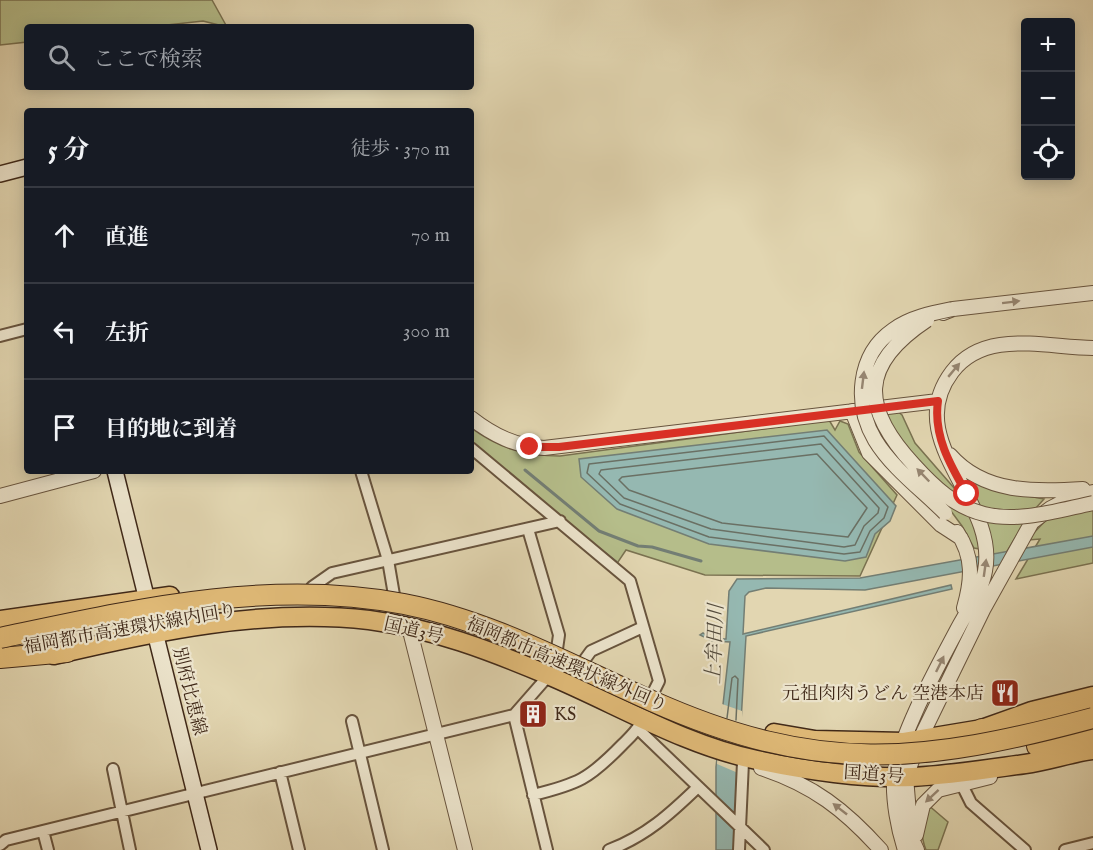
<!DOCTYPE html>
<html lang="ja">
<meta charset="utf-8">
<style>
:root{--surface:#171b24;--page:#20242c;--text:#f1f3f6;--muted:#9ea1a6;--line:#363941}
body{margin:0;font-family:"IM FELL English","Noto Serif JP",serif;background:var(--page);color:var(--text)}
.controls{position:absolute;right:18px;top:18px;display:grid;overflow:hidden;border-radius:6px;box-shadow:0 3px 15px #0003}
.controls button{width:54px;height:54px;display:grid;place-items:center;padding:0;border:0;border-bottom:2px solid var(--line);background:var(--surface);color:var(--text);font:30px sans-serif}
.stop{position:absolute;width:18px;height:18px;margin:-14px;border:4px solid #d93025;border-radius:50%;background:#fff}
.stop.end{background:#d93025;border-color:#fff;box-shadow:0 2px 6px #0008}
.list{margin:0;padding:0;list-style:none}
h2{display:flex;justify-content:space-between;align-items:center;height:78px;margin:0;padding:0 24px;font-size:26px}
h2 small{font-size:20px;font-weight:400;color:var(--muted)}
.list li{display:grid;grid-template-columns:39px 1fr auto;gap:18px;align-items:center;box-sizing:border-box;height:96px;padding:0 24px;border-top:2px solid var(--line)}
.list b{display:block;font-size:22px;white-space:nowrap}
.list em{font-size:20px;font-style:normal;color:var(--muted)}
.icon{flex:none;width:33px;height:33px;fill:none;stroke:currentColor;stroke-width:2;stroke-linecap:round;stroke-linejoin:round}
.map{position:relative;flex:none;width:1093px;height:850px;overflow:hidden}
.search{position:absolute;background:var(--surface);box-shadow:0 3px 15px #0003;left:24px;top:24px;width:450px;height:66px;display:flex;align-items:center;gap:15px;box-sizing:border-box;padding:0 21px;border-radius:6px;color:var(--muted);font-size:22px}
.panel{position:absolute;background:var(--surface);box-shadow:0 3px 15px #0003;left:24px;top:108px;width:450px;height:366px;border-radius:6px}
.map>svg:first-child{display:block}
.green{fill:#b5bd8a;stroke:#7a7251;stroke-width:1.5}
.water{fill:#95b8b1;stroke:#737e74;stroke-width:1.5}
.pier{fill:#e2d6b1}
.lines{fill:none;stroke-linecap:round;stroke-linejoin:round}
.shore{stroke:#6a7064;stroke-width:1.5}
.stream{stroke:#737e74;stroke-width:3}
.minor-casing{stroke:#68543e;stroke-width:14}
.tertiary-casing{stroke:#68543e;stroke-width:16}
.secondary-casing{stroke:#3f2818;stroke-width:18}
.trunk-casing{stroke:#3f2818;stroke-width:21}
.motorway-casing{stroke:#3f2818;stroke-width:22}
.minor{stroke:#ece4cc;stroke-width:10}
.tertiary{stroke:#ece4cc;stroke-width:14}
.secondary{stroke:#ece4cc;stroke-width:15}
.trunk{stroke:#e1bb78;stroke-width:18}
.motorway{stroke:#e1bb78;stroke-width:20}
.tertiary-bridge-casing{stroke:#68543e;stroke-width:16;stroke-linecap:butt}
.motorway-bridge-casing{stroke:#3f2818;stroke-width:22;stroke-linecap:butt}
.tertiary-bridge{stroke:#ece4cc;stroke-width:14}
.motorway-bridge{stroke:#e1bb78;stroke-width:20}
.oneway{fill:#968672}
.route{stroke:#d93025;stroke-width:8}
.labels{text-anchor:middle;stroke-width:4.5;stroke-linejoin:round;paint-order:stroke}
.street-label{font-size:18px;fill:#3f2818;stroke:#ece4cc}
.poi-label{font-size:18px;fill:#3f2818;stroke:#ece4cc;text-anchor:end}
.water-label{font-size:20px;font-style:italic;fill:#544c3e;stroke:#ece4cc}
</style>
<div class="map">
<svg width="1093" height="850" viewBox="0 0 1093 850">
<rect width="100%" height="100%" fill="#e2d6b1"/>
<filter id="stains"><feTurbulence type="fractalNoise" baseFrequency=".00333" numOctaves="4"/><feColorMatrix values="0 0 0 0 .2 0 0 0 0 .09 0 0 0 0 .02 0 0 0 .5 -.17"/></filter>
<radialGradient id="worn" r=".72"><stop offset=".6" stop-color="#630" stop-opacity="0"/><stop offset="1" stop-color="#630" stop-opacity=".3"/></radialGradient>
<path class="green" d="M0,0H212L227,27L203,21L149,27H27V42L0,45Z
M883,410H896L902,415L915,443L968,504C929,483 902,449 883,410Z
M829,420L835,430L840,421L848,424L859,452L897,495L860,576L705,575L626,550L616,565L471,445V428C500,449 525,456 560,456Z
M960,475L995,490L1044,499L1035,509L1001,511L977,508Z
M945,503L975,518L980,549L974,548L962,526Z
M1093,508V563L1016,579L1040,539L1027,540L1050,516Z
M983,520H1026L1006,553L989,555Z
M927,804L948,822L938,850H926C919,833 923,820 927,804Z"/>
<path class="water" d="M827,430L896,506L890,521L875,534L866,557L845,561L709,544L617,509L581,477L579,459Z
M1093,536V547L865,590L766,588L749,592L745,596L743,634L951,585L952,589L746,636L738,773L737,850H716V767L730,642L712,641L700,635L703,633L712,639H726L729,591L737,579L860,578Z"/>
<path class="pier" d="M722,704L742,711V756L738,773L717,764L718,748L715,747Z"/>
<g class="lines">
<path class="shore" d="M824,436L888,507L884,518L870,531L860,552L844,554L709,537L620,504L587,473L589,464Z
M821,444L879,508L878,513L864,526L855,545L844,547L711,529L624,498L599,474L601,470Z
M817,454L867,508L848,537L722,523L629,490L619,480L622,477Z
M727,718L732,678L735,676L738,679L736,720"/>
<path class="stream" d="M525,470L599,531L638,546L652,547L701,561
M603,552L616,562"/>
<g class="minor-casing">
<path id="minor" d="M0,336L27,329
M471,448L630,581L659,681L653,693
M361,471L388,560L394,595
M528,529L559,635L557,649
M312,587L332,573L560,521
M583,662L591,651L643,627
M352,721L383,850
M638,729L764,850
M113,769L130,850
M280,772L299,850
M961,783L971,803L1025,850
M533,795C578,784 589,779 622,745C628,739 636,732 640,724
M43,831L48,850
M0,845L6,840L514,715
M547,850L514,715L549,675
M609,850C646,836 670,814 698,787
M739,850L743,762
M1065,850L1093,843"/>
</g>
<g class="tertiary-casing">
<path id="tertiary" d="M943,313L953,309L1093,293
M852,411L869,453L941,525L961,538
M471,418C494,436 516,446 544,448L938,401
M950,455C984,494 1036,492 1083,489
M0,496L94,471
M957,532C974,557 972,580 964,608
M409,627L465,850
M761,768C813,785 845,810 881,850
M916,835L923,805L938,790L990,777
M905,850C898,829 893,801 894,778C898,737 938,666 958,628C968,609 981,593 985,571C999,500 900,441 952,372C985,328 1047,348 1093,348
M917,850L911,837L906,777L920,739L984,608L1032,522L1051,508L1074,496L1093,492"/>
</g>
<g class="secondary-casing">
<path id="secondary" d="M0,174L27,167
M115,471L209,850"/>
</g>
<g class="trunk-casing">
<path id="trunk" d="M0,620L170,596
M54,655C155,631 264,608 369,620C431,628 491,651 548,675C617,704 684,745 757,760C802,770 867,779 912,777C950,775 988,769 1025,764C1048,761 1070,753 1093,750
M774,733L815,740L904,742L982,729L1032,711L1093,696"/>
</g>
<g class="motorway-casing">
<path id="motorway" d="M0,658L67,652
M982,729L994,731L1093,707
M1037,746L1069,743L1093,736"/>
</g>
<use href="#minor" class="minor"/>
<use href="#tertiary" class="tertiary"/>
<use href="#secondary" class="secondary"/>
<use href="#trunk" class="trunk"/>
<use href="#motorway" class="motorway"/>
<g class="tertiary-bridge-casing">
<path id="tertiary-bridge" d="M927,320C859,365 861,408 914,465C934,487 955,507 984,514C1019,523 1059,510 1093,503
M945,513C922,490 892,468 875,440C854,405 857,355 893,330C911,317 933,313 953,309"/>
</g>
<g class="motorway-bridge-casing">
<path id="motorway-bridge" d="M0,638C133,610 268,578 404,604C492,621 570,665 652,701C818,775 922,764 1093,718"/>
</g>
<use href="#tertiary-bridge" class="tertiary-bridge"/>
<use href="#motorway-bridge" class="motorway-bridge"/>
</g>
<defs><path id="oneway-solid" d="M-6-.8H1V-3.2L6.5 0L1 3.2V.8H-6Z" transform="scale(1.5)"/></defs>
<g class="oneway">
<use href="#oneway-solid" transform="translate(1011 302) rotate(-7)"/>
<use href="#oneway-solid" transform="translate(954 370) rotate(-50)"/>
<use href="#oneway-solid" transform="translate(863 380) rotate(-83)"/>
<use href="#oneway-solid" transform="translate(923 475) rotate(-134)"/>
<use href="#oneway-solid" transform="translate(985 568) rotate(-82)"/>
<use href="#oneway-solid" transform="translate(940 664) rotate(-64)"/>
<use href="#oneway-solid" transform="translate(932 796) rotate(137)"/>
<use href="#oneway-solid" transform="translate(840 809) rotate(-142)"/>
</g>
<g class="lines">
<path class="route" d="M530,447H559L938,401C933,435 950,465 967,494"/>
</g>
<defs>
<g id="restaurant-square" transform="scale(1.5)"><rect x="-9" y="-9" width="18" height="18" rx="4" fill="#8f2418" stroke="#ece4cc"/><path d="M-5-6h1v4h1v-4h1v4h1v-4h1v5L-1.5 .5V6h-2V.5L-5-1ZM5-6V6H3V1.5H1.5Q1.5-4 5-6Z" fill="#fff"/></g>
<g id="building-square" transform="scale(1.5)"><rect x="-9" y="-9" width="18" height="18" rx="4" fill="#8f2418" stroke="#ece4cc"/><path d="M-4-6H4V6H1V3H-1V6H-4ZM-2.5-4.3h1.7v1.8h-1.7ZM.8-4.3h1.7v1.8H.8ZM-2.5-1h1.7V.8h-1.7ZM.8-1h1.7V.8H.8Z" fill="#fff"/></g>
</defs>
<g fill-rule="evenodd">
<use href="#restaurant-square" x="1005" y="693"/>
<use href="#building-square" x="533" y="714"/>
</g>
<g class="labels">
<g class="street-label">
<text transform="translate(130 628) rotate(-10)" y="6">福岡都市高速環状線内回り</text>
<text transform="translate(414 630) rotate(13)" y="6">国道3号</text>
<text transform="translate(567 664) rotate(23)" y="6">福岡都市高速環状線外回り</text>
<text transform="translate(190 691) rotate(76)" y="6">別府比恵線</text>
<text transform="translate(874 774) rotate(4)" y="6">国道3号</text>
</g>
<g class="poi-label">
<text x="984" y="699">元祖肉肉うどん 空港本店</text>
<text x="554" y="720" text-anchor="start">KS</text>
</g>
<g class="water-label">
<text transform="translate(714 644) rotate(-88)" y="7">上牟田川</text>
</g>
</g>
<rect width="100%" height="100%" filter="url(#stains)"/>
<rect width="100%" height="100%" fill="url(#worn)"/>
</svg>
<div class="controls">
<button>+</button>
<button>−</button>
<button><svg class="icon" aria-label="locate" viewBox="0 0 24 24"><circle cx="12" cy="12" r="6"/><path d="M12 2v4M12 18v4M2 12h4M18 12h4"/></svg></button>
</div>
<div class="stop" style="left:967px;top:494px"></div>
<div class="stop end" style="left:530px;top:447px"></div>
<div class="search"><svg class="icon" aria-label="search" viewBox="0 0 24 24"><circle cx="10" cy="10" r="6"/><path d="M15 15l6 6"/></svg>ここで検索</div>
<section class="panel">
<h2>5 分<small>徒歩 · 370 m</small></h2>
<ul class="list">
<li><svg class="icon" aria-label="ahead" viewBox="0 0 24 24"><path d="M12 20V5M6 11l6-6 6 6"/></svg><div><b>直進</b></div><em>70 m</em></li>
<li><svg class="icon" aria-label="left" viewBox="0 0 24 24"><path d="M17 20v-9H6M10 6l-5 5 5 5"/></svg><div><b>左折</b></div><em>300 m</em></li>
<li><svg class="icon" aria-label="arrive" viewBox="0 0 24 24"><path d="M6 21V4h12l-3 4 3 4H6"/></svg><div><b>目的地に到着</b></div></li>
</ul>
</section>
</div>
